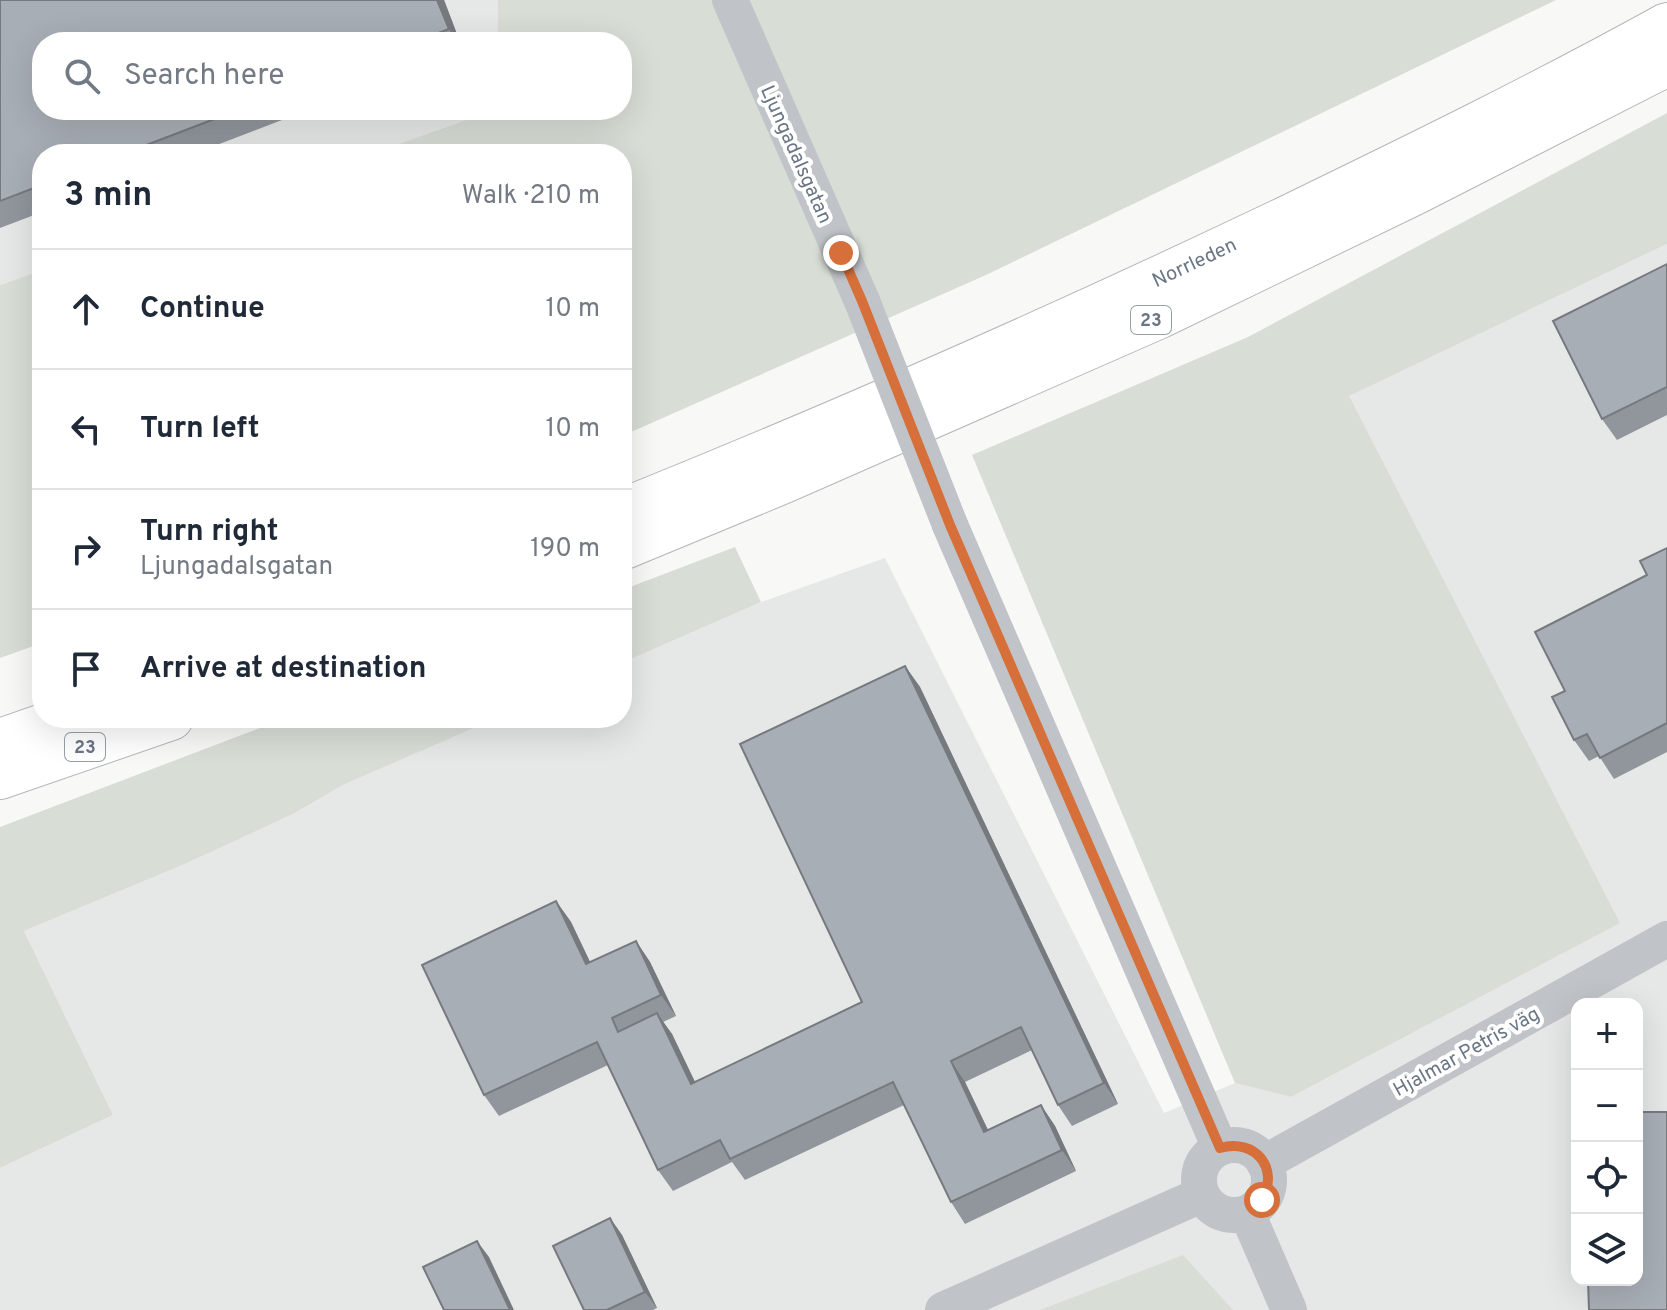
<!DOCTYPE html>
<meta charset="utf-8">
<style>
:root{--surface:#fff;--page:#f2f2f3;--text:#1f2937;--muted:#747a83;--line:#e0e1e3}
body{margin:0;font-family:Overpass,sans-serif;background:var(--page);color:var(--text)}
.controls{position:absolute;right:24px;bottom:24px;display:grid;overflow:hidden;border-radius:16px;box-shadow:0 8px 32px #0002}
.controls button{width:72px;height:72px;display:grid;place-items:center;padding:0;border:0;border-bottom:2px solid var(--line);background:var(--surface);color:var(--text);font:40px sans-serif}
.stop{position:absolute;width:24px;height:24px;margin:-18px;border:6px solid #d66f39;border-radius:50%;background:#fff}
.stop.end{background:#d66f39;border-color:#fff;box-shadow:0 2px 8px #0008}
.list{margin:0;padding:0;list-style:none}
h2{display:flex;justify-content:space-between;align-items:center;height:104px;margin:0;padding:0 32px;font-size:34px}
h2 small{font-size:26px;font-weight:400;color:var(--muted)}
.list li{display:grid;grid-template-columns:52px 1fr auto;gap:24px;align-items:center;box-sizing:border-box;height:120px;padding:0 32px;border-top:2px solid var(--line)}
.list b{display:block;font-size:30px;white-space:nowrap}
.list p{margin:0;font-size:26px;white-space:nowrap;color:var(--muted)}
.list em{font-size:26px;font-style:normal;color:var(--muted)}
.icon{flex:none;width:44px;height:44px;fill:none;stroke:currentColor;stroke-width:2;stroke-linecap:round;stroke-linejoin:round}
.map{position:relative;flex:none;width:1667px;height:1310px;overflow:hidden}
.search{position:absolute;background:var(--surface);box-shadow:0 8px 32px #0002;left:32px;top:32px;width:600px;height:88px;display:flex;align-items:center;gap:20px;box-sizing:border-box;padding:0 28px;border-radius:32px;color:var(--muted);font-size:30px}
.panel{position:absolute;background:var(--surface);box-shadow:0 8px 32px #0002;left:32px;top:144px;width:600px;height:584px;border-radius:32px}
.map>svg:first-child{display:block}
.built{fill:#e6e8e7;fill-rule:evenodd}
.green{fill:#d8ddd6}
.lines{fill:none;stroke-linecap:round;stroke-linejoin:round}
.trunk-casing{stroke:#b4b7bb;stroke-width:46}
.minor{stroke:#c0c4c8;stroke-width:36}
.trunk{stroke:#fff;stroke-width:44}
.minor-bridge{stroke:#c0c4c8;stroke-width:36}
.wall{fill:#90969c}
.shaded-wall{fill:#767a7f}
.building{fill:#a8aeb5;stroke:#767a7f;stroke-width:2}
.route{stroke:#d66f39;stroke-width:10}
.labels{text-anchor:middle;stroke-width:8;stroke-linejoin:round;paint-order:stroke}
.shield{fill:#fff;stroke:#979faa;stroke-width:2}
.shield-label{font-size:18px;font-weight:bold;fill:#6a7685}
.street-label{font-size:20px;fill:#6a7685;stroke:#fff}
</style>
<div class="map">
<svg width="1667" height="1310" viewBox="0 0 1667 1310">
<rect width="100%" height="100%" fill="#f8f9f7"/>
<path class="built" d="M0,0H498V42H42V110H494L370,154H42V270L0,285Z
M1667,244V1310H0V1168L113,1115L24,931L185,864L293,814L343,785L497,718H622V663L761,602L885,558L1164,1113L1235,1083L1291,1097L1619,923L1348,396ZM1577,1004H1637V1280H1577Z"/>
<path class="green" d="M498,0H1556L986,275L622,436V154H370L494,110H622V42H498Z
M1667,113V244L1349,396L1620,923L1291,1097L1235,1083L972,455L1248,337Z
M42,270V643L0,658V285Z
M735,547L761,602L622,663V590Z
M286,718H497L343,785L293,814L185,864L24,931L113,1115L0,1168V827Z
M1183,1255L1233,1310H1040Z"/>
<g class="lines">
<g class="trunk-casing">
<g id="trunk">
<path id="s1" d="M622,511C846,421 1067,323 1285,219C1413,157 1542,94 1667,25"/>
<path d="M622,548L784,481L1160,316L1416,192L1667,64"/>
<path d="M0,741L66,718"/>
<path d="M0,777L171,718"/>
</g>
</g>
<path class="minor" d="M730,0L862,301
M950,525L1220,1148
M1199 1180a35 35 0 1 1 70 0a35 35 0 1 1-70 0Z
M1264,1163L1667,939
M1247,1213L1289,1310
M943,1310L1201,1195"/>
<use href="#trunk" class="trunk"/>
<path class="minor-bridge" d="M862,301L950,525"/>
</g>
<path class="wall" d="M0,0H444L460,42H42V110H308L193,154H42V212L0,228Z
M1667,264V415L1617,440L1602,419Z
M1667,548V752L1614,779L1599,756L1589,761L1574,740L1565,691Z
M905,666L920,687L1118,1104L1072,1126L1058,1105L1032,1050L965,1082L988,1130L1041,1105L1055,1126L1076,1171L965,1224L951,1202L904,1105L745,1180L732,1162L673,1191L658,1170L608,1065L499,1116L484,1095L556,901L571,922L590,962L636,941L650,962L676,1016L663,1022L672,1034L695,1082L862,1002Z
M610,1218L622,1235L657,1308L653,1310H584Z"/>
<path class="shaded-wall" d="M437,0H444L460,42H458L449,29Z
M905,666L920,687L1118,1104L1104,1083Z
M556,901L571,922L601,985L586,964Z
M636,941L650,962L676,1016L661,995Z
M657,1013L672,1034L706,1105L691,1084Z
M951,1061L965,1082L999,1153L984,1132Z
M1041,1105L1055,1126L1076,1171L1062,1150Z
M610,1218L622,1235L657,1308L645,1292Z
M477,1241L489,1257L514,1310H510Z"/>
<path class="building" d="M0,0H437L449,29L415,42H42V110H238L123,154H42V185L0,201Z
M1667,264V387L1602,419L1553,321Z
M1667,548V723L1600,758L1587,734L1574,740L1552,697L1565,691L1535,632L1647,575L1640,561Z
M905,666L1104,1083L1058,1105L1021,1027L951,1061L984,1132L1041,1105L1062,1150L951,1202L893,1082L730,1159L720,1140L658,1170L597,1042L484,1095L422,965L556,901L586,964L636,941L661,995L612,1018L618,1032L657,1013L691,1084L862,1002L740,744Z
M1637,1112H1667V1310H1589L1588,1280H1637Z
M610,1218L645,1292L607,1310H584L553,1246Z
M477,1241L510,1310H444L423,1267Z"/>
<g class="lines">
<path class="route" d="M841,253L862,301L950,525L1220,1148C1255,1138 1280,1168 1262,1200"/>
</g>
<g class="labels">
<g class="shield">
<rect x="1131" y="306" width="40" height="28" rx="6"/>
<rect x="65" y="733" width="40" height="28" rx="6"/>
</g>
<g class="shield-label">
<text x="1151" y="326">23</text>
<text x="85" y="753">23</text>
</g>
<g class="street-label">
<text transform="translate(797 154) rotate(66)" y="7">Ljungadalsgatan</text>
<text dy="7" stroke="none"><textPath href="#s1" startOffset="624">Norrleden</textPath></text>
<text transform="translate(1466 1051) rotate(-29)" y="7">Hjalmar Petris väg</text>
</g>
</g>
</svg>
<div class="controls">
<button>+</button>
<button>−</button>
<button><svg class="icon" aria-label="locate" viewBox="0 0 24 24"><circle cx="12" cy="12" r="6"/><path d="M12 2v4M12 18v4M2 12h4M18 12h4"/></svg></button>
<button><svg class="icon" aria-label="layers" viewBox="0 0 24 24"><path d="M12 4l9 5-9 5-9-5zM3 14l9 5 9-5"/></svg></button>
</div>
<div class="stop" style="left:1262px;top:1200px"></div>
<div class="stop end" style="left:841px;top:253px"></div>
<div class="search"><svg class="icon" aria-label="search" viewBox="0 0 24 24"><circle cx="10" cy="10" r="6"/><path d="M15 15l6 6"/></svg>Search here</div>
<section class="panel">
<h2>3 min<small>Walk · 210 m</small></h2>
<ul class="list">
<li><svg class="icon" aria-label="ahead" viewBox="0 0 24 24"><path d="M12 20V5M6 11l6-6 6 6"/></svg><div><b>Continue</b></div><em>10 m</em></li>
<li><svg class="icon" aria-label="left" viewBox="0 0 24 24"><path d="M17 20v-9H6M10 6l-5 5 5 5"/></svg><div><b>Turn left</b></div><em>10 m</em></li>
<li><svg class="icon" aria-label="right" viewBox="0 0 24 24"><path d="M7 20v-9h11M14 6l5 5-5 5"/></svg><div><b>Turn right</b><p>Ljungadalsgatan</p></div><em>190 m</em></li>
<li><svg class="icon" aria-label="arrive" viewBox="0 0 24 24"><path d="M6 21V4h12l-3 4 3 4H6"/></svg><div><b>Arrive at destination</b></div></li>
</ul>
</section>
</div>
